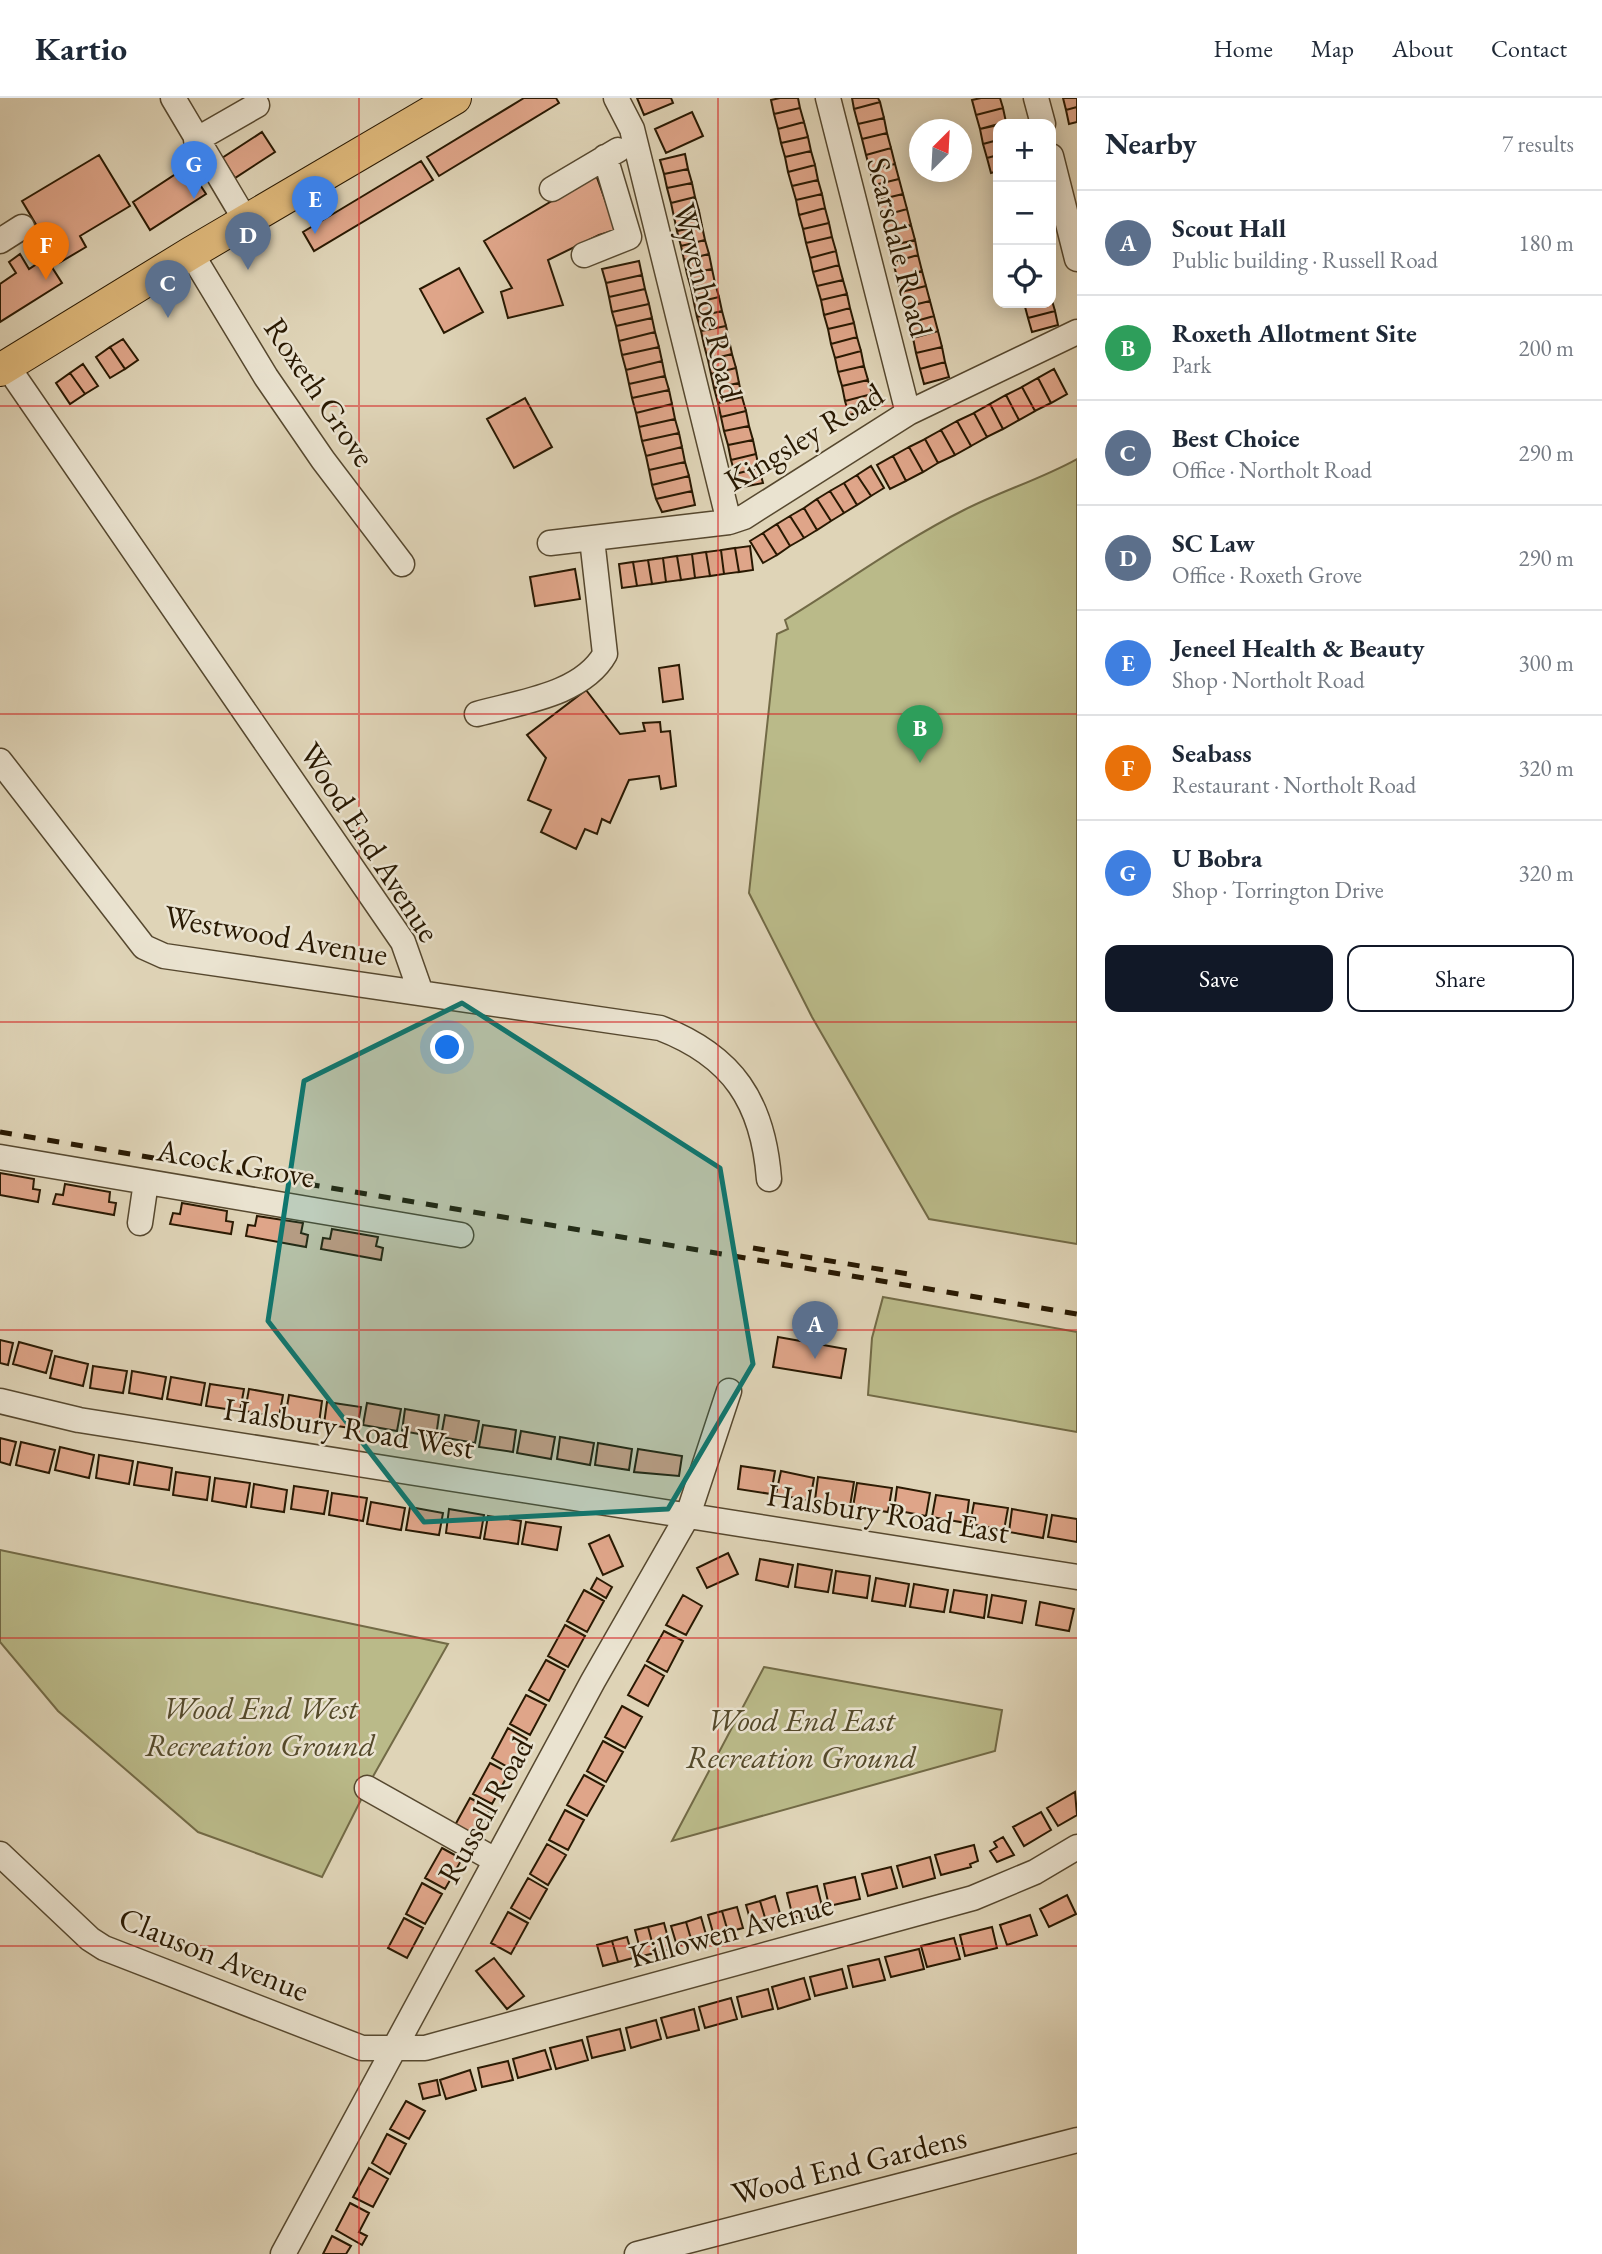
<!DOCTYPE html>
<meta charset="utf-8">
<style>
:root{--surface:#fff;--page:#f2f2f3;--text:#1f2937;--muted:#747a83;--line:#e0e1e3;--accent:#111827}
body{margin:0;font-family:"EB Garamond",serif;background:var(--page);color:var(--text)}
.controls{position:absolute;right:21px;top:21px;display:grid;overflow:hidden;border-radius:14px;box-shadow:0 4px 18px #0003}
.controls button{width:63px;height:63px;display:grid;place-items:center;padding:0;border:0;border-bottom:2px solid var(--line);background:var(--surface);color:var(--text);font:35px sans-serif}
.compass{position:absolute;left:909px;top:21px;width:63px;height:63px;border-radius:50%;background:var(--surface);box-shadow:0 4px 18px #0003;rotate:24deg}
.you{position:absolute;left:448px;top:950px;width:24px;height:24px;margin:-18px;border:5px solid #fff;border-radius:50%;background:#1a73e8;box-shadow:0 0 0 10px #1a73e833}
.badge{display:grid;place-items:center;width:46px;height:46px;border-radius:50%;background:var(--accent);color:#fff;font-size:23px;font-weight:700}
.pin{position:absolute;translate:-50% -58px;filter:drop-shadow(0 2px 4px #0008)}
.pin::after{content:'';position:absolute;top:37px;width:24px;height:21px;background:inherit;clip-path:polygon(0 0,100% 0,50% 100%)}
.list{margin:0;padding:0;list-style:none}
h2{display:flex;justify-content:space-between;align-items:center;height:91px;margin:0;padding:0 28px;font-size:30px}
h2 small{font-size:23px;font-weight:400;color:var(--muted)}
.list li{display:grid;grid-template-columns:46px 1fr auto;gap:21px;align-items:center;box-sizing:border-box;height:105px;padding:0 28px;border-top:2px solid var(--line)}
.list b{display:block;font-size:26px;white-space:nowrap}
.list p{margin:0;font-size:23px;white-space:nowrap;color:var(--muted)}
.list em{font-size:23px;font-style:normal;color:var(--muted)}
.actions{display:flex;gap:14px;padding:21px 28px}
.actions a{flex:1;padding:16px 0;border:2px solid var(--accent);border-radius:14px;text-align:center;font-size:24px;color:var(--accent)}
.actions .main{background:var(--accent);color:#fff}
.icon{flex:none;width:38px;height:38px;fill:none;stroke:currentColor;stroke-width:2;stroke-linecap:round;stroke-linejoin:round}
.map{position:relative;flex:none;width:1077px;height:2156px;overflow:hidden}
header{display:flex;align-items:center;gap:42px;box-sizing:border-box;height:98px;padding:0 35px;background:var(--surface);border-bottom:2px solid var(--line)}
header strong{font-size:33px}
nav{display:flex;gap:38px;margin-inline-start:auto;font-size:24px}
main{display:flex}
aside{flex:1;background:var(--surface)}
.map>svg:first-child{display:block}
.green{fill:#baba89;stroke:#726a46;stroke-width:2}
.building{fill:#dfa589;stroke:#291902;stroke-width:2}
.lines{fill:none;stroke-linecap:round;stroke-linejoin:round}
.minor-casing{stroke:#56482f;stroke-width:27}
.major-casing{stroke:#291902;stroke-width:34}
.minor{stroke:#eae3d0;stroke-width:24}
.major{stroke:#e0ba7c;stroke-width:32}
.rail{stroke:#291902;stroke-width:5;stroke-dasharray:12 12;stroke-linecap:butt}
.marked{fill:#0f766e;fill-opacity:0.2;stroke:#0f766e;stroke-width:5;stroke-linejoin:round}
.grid{fill:none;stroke:#d62828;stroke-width:2;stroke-opacity:0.55}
.labels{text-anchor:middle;stroke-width:5;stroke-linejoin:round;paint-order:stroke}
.street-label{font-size:32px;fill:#291902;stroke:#eae3d0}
.park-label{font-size:32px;font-style:italic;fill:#54492a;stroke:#eae3d0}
</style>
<header>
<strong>Kartio</strong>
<nav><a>Home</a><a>Map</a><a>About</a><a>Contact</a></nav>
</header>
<main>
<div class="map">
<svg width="1077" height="2156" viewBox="0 0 1077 2156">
<rect width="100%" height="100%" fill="#dfd4b7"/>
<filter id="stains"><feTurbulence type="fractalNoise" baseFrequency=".00286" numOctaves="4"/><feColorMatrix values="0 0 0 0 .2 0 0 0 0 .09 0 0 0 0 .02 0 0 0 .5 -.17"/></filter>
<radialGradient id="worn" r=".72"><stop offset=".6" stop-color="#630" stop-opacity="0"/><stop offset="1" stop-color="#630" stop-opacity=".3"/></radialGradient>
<path class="green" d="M1077,361V1146L929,1121L812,919L749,795L777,536L788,531L785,522C844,486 902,443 964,412C1001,393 1041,381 1077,361Z
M883,1199L1077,1234V1334L868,1297L872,1240Z
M0,1452L448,1546L371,1682L322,1779L198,1734L58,1613L0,1544Z
M764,1569L1002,1612L995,1653L672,1743Z"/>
<path class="building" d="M524,0H556L559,5L439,78L427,59Z
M637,0H671L673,5L644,17Z
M780,0H798L800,10L774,16L771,2Z
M852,0H878L880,4L854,11Z
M981,0H1000L1003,10L976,17L972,2Z
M1063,0H1077V9L1066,12Z
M880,4L884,20L858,26L854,11Z
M1077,9V24L1069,26L1066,12Z
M800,10L804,24L778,31L774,16Z
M1003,10L1006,24L980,31L976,17Z
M692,14L703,38L666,55L655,31Z
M884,20L887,35L862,41L858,26Z
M804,24L808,39L781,45L778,31Z
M998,27V42L983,46L980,31Z
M262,34L275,54L235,80L222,60Z
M887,35L891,50L866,57L862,41Z
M808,39L811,53L785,59L781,45Z
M998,42V57L987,60L983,46Z
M891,50L895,66L870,72L866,57Z
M811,53L815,67L788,74L785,59Z
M685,56L688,71L664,76L660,62Z
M99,57L130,108L80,138L86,149L59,165L22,103Z
M998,57V73L991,75L987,60Z
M421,63L433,82L314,153L303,134Z
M895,66L899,81L874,87L870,72Z
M815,67L818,82L792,88L788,74Z
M188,68L206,96L150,132L133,104Z
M688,71L692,85L667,90L664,76Z
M596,77L616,132L599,137L548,162L563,207L508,220L501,194L512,190L484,143Z
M899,81L903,96L878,102L874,87Z
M818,82L822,96L796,102L792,88Z
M692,85L695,99L671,105L667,90Z
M822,96L825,110L799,117L796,102Z
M903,96L907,111L882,118L878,102Z
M695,99L699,113L674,119L671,105Z
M825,110L829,125L803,131L799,117Z
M907,111L911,127L885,133L882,118Z
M699,113L702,128L677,133L674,119Z
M829,125L832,139L806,145L803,131Z
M911,127L915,142L889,148L885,133Z
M702,128L705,142L681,148L677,133Z
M832,139L836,153L810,160L806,145Z
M705,142L709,156L684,162L681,148Z
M915,142L918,157L893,164L889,148Z
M836,153L839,167L813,174L810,160Z
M20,156L29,171L46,160L62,185L0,224V186L16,175L9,164Z
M709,156L712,171L687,176L684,162Z
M918,157L922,173L897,179L893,164Z
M639,163L642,177L606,185L602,171Z
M839,167L843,182L817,188L813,174Z
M459,170L483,214L444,235L420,191Z
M712,171L715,185L691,190L687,176Z
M922,173L926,188L901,194L897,179Z
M642,177L645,191L609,199L606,185Z
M843,182L847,196L821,202L817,188Z
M715,185L719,199L694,205L691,190Z
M926,188L930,203L905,209L901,194Z
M645,191L649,206L612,214L609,199Z
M847,196L850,210L824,217L821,202Z
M719,199L722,213L697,219L694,205Z
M1051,199L1055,213L1028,220L1024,205H1051Z
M930,203L934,218L909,225L905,209Z
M649,206L652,220L616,228L612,214Z
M850,210L854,225L828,231L824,217Z
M722,213L726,228L701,233L697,219Z
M1055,213L1058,227L1032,234L1028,220Z
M934,218L938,233L913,240L909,225Z
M652,220L655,234L619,243L616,228Z
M854,225L857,239L831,246L828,231Z
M726,228L729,242L704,247L701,233Z
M938,233L942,249L916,255L913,240Z
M655,234L659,249L622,257L619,243Z
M857,239L861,253L835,260L831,246Z
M123,241L138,262L125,271L110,249Z
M729,242L732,256L708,262L704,247Z
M110,249L125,271L110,280L96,259Z
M659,249L662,263L626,272L622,257Z
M942,249L945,264L920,271L916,255Z
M861,253L864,268L838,274L835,260Z
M732,256L736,270L711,276L708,262Z
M662,263L665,278L629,286L626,272Z
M945,264L949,279L924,286L920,271Z
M83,266L98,288L85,296L70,275Z
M864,268L868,282L842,288L838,274Z
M736,270L739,285L714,290L711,276Z
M1054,271L1067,296L1051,305L1038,280Z
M70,275L85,296L70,306L56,285Z
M665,278L669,292L632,300L629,286Z
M1038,280L1051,305L1035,313L1022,289Z
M868,282L872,296L845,303L842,288Z
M739,285L742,299L718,305L714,290Z
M1022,289L1035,313L1019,322L1006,297Z
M669,292L672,306L636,315L632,300Z
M872,296L875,311L849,317L845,303Z
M1006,297L1019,322L1003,331L990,306Z
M742,299L746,313L721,319L718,305Z
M525,300L552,349L514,370L487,321Z
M672,306L675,321L639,329L636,315Z
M990,306L1003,331L987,339L974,315Z
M746,313L749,328L724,333L721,319Z
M974,315L987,339L971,348L957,323Z
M675,321L679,335L642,343L639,329Z
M957,323L971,348L955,357L941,332Z
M749,328L753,342L728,347L724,333Z
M941,332L955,357L938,365L925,341Z
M679,335L682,349L646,358L642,343Z
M925,341L938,365L923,374L909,349Z
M753,342L756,356L731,362L728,347Z
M682,349L685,364L649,372L646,358Z
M909,349L923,374L906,383L893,358Z
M756,356L759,370L735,376L731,362Z
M893,358L906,383L890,391L877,367Z
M685,364L689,378L652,387L649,372Z
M871,368L884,390L871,398L857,377Z
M759,370L763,385L738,390L735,376Z
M857,377L871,398L857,407L844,385Z
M689,378L692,393L656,401L652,387Z
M844,385L857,407L844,415L830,393Z
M692,393L695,407L662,414L656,401Z
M830,393L844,415L831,423L817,401Z
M817,401L831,423L817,432L804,410Z
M804,410L817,432L804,440L790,418Z
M790,418L804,440L790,448L777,426Z
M777,426L790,448L777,457L763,435Z
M763,435L777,457L763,465L750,443Z
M750,448L753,472L739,474L735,450Z
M735,450L739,474L724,476L721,452Z
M721,452L724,476L710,478L706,454Z
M706,454L710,478L695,480L692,456Z
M692,456L695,480L681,482L677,458Z
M677,458L681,482L666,484L663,460Z
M663,460L666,484L652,486L648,462Z
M648,462L652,486L637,488L633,464Z
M633,464L637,488L622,490L619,466Z
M575,471L580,501L535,508L530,479Z
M679,567L683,601L663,604L659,570Z
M586,592L620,636L645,633L643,625L660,624L661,634L670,633L676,688L661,691L659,678L629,682L610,725L602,721L597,736L585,731L576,751L541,734L551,712L528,702L546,660L527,637Z
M0,1075L34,1081L33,1091L40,1092L38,1104L0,1097Z
M65,1086L110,1094L109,1104L116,1105L114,1117L53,1106L56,1096L63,1097Z
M182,1105L227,1113L226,1123L233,1124L231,1136L170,1126L173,1115L180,1116Z
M257,1118L303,1125L301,1135L308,1137L306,1149L246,1138L248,1127L255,1128Z
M332,1131L378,1139L376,1148L383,1150L381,1162L321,1151L323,1140L330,1141Z
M778,1239L846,1251L841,1280L773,1269Z
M0,1242L13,1245L8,1267L0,1265Z
M19,1244L52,1253L46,1275L13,1266Z
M55,1258L88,1266L83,1288L50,1280Z
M93,1268L127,1273L123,1295L90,1290Z
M132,1273L166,1279L162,1301L129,1295Z
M171,1279L205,1285L201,1307L167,1301Z
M210,1286L244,1291L240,1313L206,1308Z
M249,1291L283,1297L279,1319L245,1313Z
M289,1297L322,1303L319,1325L285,1320Z
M327,1304L361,1309L357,1331L324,1326Z
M367,1305L401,1311L397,1333L363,1327Z
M405,1311L439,1317L436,1339L402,1333Z
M445,1317L479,1323L475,1345L441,1339Z
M483,1327L516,1332L513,1354L479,1349Z
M521,1333L555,1339L551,1361L517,1355Z
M560,1339L594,1345L590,1367L557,1361Z
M0,1340L16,1344L10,1367L0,1364Z
M21,1344L55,1352L49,1375L16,1367Z
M598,1345L632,1351L629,1372L595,1367Z
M60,1349L94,1357L89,1380L55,1372Z
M638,1351L682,1358L679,1378L634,1374Z
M99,1357L133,1363L129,1386L96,1380Z
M138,1364L172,1370L169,1392L134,1387Z
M741,1368L775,1373L771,1396L738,1391Z
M781,1373L814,1380L810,1403L776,1396Z
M176,1374L210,1379L207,1402L173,1397Z
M818,1379L854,1384L850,1408L815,1402Z
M215,1380L250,1385L246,1409L212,1403Z
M857,1385L892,1390L888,1414L853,1409Z
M254,1386L287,1392L284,1414L251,1409Z
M294,1388L328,1393L324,1416L291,1411Z
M897,1389L930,1395L926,1418L894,1412Z
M332,1395L367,1400L363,1423L329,1417Z
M936,1397L969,1402L966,1425L932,1419Z
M371,1404L405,1410L401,1432L367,1426Z
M974,1405L1008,1410L1004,1432L970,1426Z
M410,1409L443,1415L439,1437L406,1432Z
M449,1411L484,1417L480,1440L446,1435Z
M1012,1411L1047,1417L1043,1440L1009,1434Z
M1052,1417L1077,1421V1444L1048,1439Z
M488,1418L521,1423L518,1446L484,1441Z
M526,1424L561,1429L557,1452L522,1446Z
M609,1437L623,1468L603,1477L589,1446Z
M728,1455L738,1476L707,1490L697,1470Z
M760,1461L793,1467L788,1489L756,1482Z
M798,1466L832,1472L828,1494L795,1489Z
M836,1473L870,1478L867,1500L833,1495Z
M597,1480L612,1489L606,1500L591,1491Z
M876,1480L909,1486L905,1508L872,1503Z
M914,1486L948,1492L944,1514L910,1509Z
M584,1492L604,1503L587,1534L567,1523Z
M954,1492L987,1497L984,1520L950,1514Z
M683,1497L702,1508L686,1537L666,1527Z
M992,1497L1026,1503L1022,1525L988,1519Z
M1040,1504L1074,1511L1069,1533L1036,1527Z
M565,1527L585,1538L568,1569L548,1558Z
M664,1533L683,1543L667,1574L647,1563Z
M546,1562L565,1572L549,1603L529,1592Z
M645,1567L664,1578L648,1608L628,1597Z
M526,1597L546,1607L530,1637L510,1626Z
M622,1608L642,1619L625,1650L605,1639Z
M508,1630L527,1641L511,1671L492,1660Z
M603,1643L623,1654L606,1684L587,1673Z
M490,1665L509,1675L492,1706L473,1696Z
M584,1677L604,1688L587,1718L567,1707Z
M1075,1694L1077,1717L1058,1728L1047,1710Z
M470,1700L490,1711L474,1741L454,1729Z
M565,1712L584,1722L568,1752L549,1742Z
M1041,1714L1051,1732L1024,1748L1013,1729Z
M1003,1739L1014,1757L997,1764L990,1753L997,1749L994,1744Z
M547,1746L566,1757L548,1787L530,1776Z
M974,1747L978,1763L970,1766L971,1769L941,1777L935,1757Z
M442,1750L462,1761L445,1791L425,1780Z
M930,1759L935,1780L903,1789L897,1768Z
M891,1769L897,1790L868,1798L862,1776Z
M855,1779L860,1801L829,1808L824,1786Z
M528,1780L547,1791L530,1821L511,1810Z
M422,1785L442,1796L425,1826L406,1816Z
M817,1788L823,1812L793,1820L787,1795Z
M1067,1797L1076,1816L1049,1829L1040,1811Z
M775,1798L781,1819L766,1823L760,1803Z
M760,1803L766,1823L752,1828L746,1807Z
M737,1809L743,1830L728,1834L722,1813Z
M722,1813L728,1834L714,1838L708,1817Z
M508,1814L528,1825L511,1856L491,1845Z
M1030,1817L1037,1837L1007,1847L1000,1827Z
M701,1819L707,1840L692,1844L686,1824Z
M404,1820L423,1830L407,1860L388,1850Z
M686,1824L692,1844L677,1848L671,1828Z
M664,1825L671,1851L655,1855L648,1829Z
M648,1829L655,1855L642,1858L635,1832Z
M992,1829L997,1850L965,1858L960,1837Z
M627,1839L633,1860L618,1864L612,1843Z
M954,1840L960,1861L927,1869L921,1848Z
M612,1843L618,1864L603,1868L597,1847Z
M919,1851L924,1871L891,1879L885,1859Z
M494,1860L524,1898L507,1911L476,1873Z
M879,1861L885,1882L853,1889L848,1868Z
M842,1871L847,1890L815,1898L810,1879Z
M804,1880L810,1901L778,1911L772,1889Z
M768,1891L773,1911L742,1919L737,1899Z
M731,1900L737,1921L705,1930L699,1909Z
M694,1911L699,1932L667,1940L661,1920Z
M656,1922L661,1941L631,1950L626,1930Z
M620,1931L625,1952L592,1960L587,1939Z
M582,1942L588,1962L556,1971L550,1950Z
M545,1952L551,1971L518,1980L513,1961Z
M508,1963L513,1982L482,1989L478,1970Z
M470,1972L476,1992L446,2001L440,1982Z
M437,1982L440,1997L423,2001L419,1986Z
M406,2003L425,2013L409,2041L390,2031Z
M387,2036L406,2046L390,2076L372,2065Z
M369,2070L388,2081L373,2109L353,2099Z
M350,2105L369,2115L359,2134L367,2138L362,2147L336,2132Z
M332,2138L351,2148L346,2156H323Z"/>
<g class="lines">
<g class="minor-casing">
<path id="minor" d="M173,0L246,123
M616,0L632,31L729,424
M828,0L908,315
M1036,0L1043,26
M196,42L257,7
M1051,58L1077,161
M552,91L618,52
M0,143L22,129
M191,155L266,279L323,362L402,466
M584,157L629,139L605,59
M7,268L403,844L421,895
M550,445L729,424L744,419L908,315L1077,234
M477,616C519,604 582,597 605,556L592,441
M0,663L144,849L164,858L660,930C733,958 763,1004 769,1081
M0,1059L461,1137
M140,1125L146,1084
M0,1303L79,1322L1077,1479
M367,1690L495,1762
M0,1756L90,1841L104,1850L362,1950H425L973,1800L1035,1774L1077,1749
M283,2156L593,1583L688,1417L729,1293
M637,2156L1077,2042"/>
</g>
<g class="major-casing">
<path id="major" d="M0,272L191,155L455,0"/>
</g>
<use href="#minor" class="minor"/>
<use href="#major" class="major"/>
<path class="rail" d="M0,1034L1077,1216
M753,1150L908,1176"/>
</g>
<path class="marked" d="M462,905L720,1070L753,1266L668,1411L424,1424L268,1223L304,983Z"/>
<path class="grid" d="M359,0V2156M718,0V2156M0,308H1077M0,616H1077M0,924H1077M0,1232H1077M0,1540H1077M0,1848H1077"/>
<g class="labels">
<g class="street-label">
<text transform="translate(900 149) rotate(76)" y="11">Scarsdale Road</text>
<text transform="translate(708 203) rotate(76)" y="11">Wyvenhoe Road</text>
<text transform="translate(320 294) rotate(56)" y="11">Roxeth Grove</text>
<text transform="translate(804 339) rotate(-31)" y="11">Kingsley Road</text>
<text transform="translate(370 744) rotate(57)" y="11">Wood End Avenue</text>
<text transform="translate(276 837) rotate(10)" y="11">Westwood Avenue</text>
<text transform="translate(236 1065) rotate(10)" y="11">Acock Grove</text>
<text transform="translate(349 1330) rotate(9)" y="11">Halsbury Road West</text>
<text transform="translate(888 1415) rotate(9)" y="11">Halsbury Road East</text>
<text transform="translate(485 1712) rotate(-61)" y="11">Russell Road</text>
<text transform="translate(731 1832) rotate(-15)" y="11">Killowen Avenue</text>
<text transform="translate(214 1856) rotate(22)" y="11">Clauson Avenue</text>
<text transform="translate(849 2067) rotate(-14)" y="11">Wood End Gardens</text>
</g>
<g class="park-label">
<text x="260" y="1621">Wood End West<tspan x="260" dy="37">Recreation Ground</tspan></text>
<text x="801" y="1633">Wood End East<tspan x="801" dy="37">Recreation Ground</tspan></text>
</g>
</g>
<rect width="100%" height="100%" filter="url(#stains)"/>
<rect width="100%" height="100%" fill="url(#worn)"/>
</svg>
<div class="controls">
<button>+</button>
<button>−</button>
<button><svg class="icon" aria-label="locate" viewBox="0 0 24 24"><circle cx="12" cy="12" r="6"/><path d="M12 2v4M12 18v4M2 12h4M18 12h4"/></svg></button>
</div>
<svg class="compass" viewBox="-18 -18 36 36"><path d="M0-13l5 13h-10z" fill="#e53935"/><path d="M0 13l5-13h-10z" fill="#747a83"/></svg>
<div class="you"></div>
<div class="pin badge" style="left:815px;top:1261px;background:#5c6f8a">A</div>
<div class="pin badge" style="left:920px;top:665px;background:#2e9e5b">B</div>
<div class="pin badge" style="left:168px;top:220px;background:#5c6f8a">C</div>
<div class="pin badge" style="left:248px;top:172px;background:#5c6f8a">D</div>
<div class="pin badge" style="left:315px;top:136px;background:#3f7fe0">E</div>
<div class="pin badge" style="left:46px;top:182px;background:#e8710a">F</div>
<div class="pin badge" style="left:194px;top:101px;background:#3f7fe0">G</div>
</div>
<aside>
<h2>Nearby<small>7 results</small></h2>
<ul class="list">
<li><span class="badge" style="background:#5c6f8a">A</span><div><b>Scout Hall</b><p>Public building · Russell Road</p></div><em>180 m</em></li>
<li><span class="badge" style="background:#2e9e5b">B</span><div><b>Roxeth Allotment Site</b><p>Park</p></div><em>200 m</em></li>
<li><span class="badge" style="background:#5c6f8a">C</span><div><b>Best Choice</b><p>Office · Northolt Road</p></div><em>290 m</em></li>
<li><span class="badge" style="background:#5c6f8a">D</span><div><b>SC Law</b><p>Office · Roxeth Grove</p></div><em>290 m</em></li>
<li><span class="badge" style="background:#3f7fe0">E</span><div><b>Jeneel Health &amp; Beauty</b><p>Shop · Northolt Road</p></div><em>300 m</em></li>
<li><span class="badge" style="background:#e8710a">F</span><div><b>Seabass</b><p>Restaurant · Northolt Road</p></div><em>320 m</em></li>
<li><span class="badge" style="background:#3f7fe0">G</span><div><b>U Bobra</b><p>Shop · Torrington Drive</p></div><em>320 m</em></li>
</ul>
<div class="actions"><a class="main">Save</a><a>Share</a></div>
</aside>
</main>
